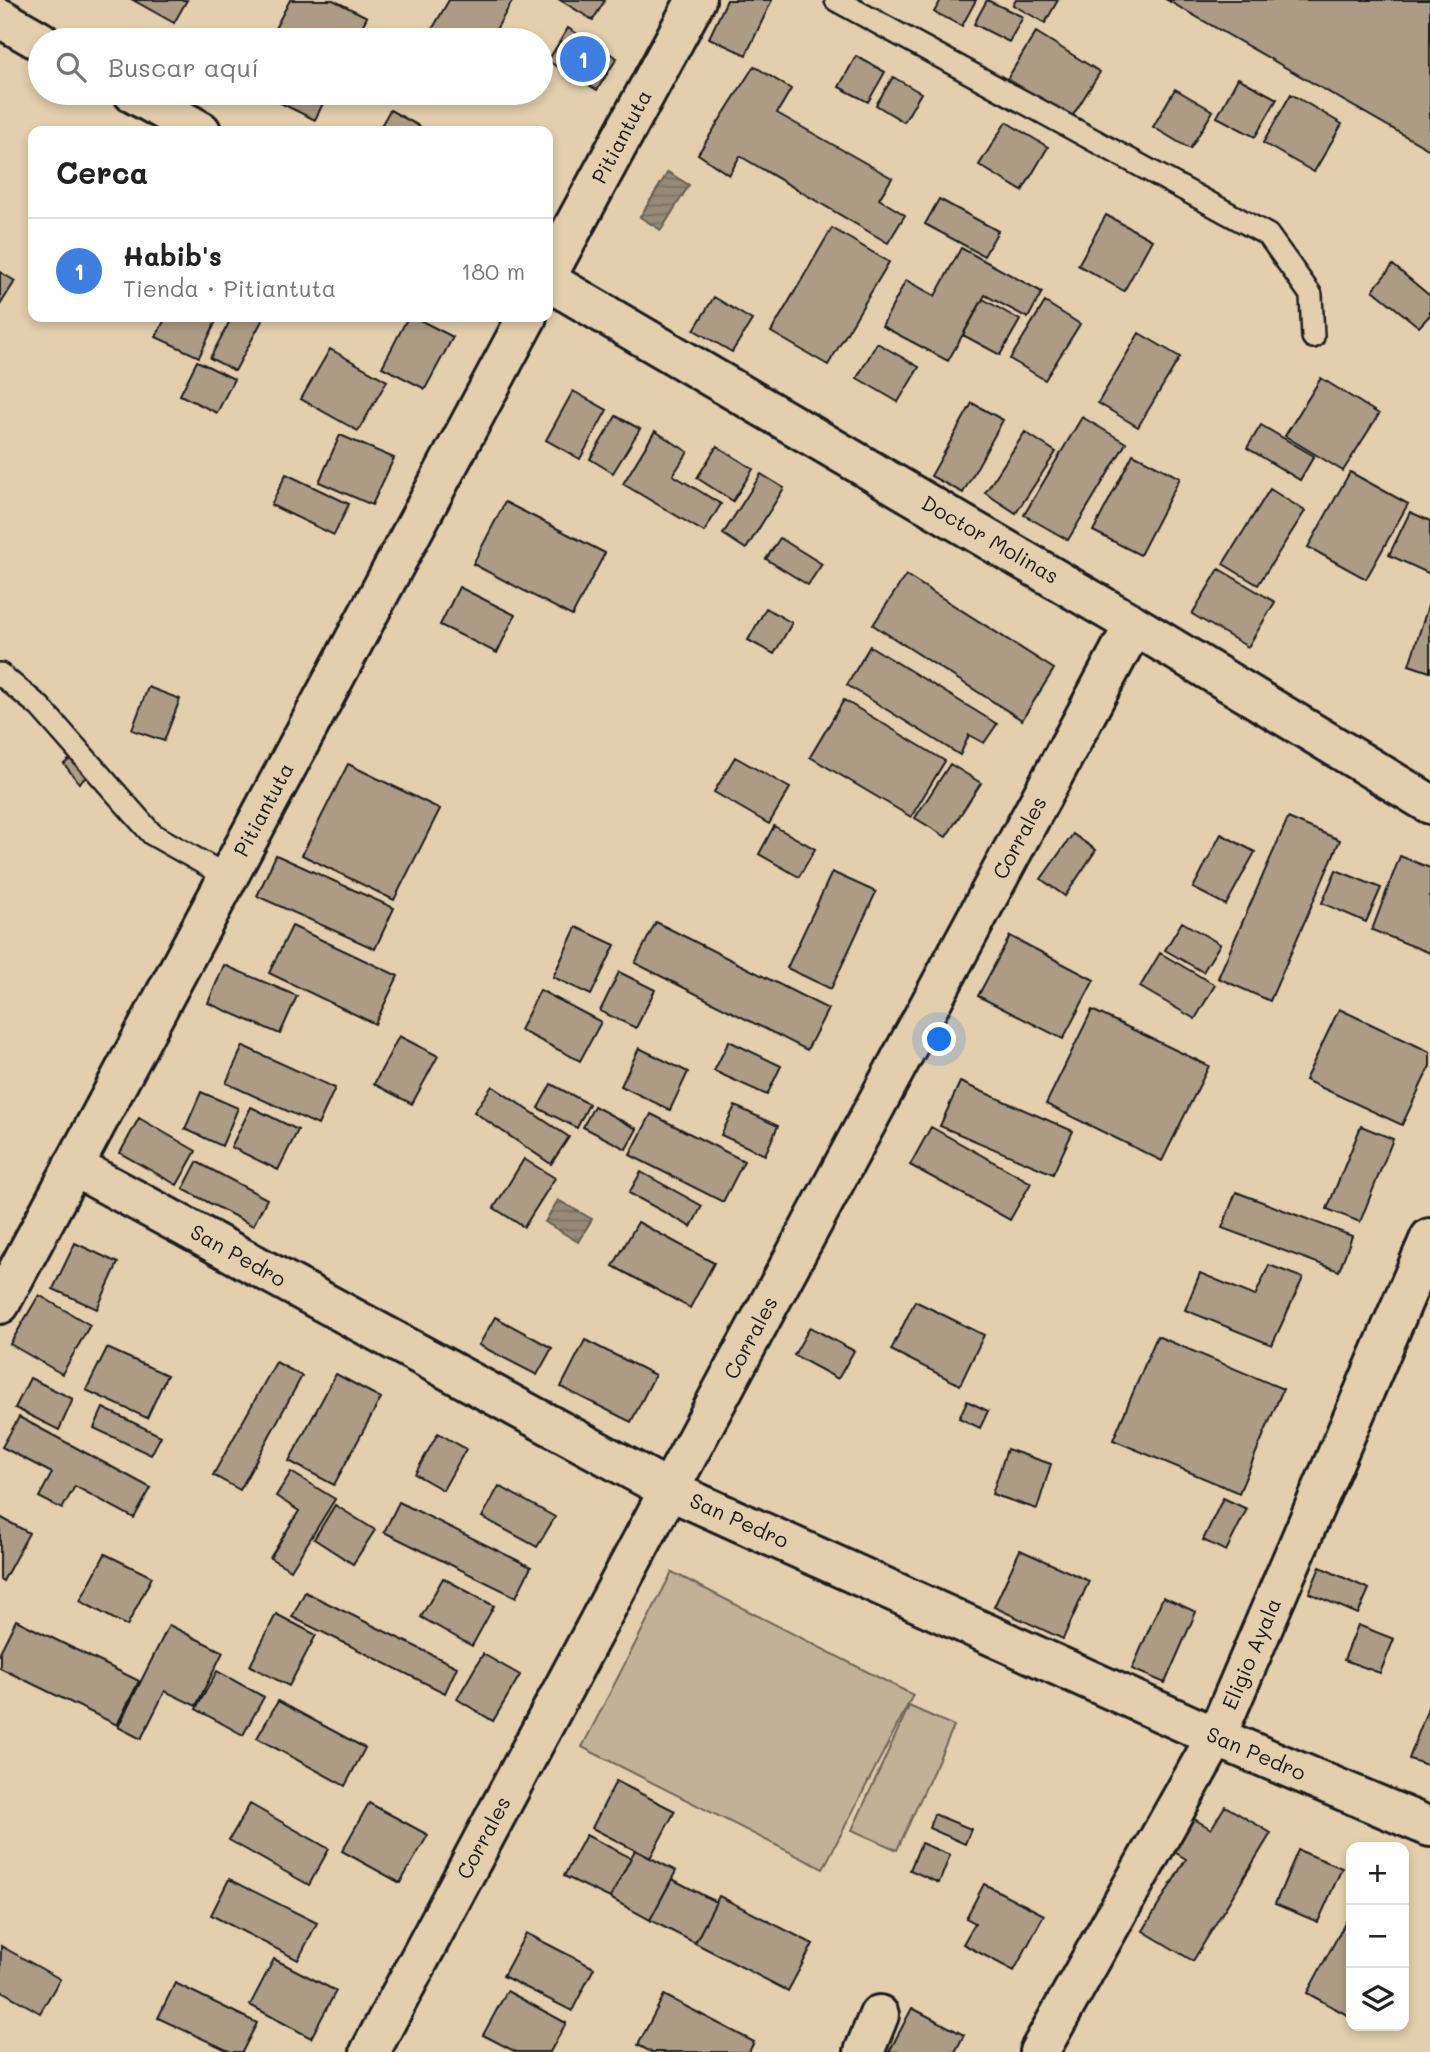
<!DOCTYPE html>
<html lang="es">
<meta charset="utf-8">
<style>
:root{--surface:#fff;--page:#f6f6f6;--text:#222;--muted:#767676;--line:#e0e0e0;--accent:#c8321e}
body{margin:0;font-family:Mali,sans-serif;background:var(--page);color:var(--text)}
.controls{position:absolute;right:21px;bottom:21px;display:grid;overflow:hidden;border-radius:14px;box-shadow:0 4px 10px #0003}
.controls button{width:63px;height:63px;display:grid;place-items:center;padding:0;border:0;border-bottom:2px solid var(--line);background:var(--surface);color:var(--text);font:35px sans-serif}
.you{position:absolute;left:940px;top:1040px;width:24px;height:24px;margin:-18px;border:5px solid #fff;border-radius:50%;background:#1a73e8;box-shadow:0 0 0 10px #1a73e833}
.badge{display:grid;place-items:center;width:46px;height:46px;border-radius:50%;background:var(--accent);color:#fff;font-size:23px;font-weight:700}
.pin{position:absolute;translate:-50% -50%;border:4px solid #fff;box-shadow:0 2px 7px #0006}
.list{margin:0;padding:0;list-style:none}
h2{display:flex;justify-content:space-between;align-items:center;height:91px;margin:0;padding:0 28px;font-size:30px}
h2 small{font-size:23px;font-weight:400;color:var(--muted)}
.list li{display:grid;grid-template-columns:46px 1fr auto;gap:21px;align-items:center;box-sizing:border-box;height:105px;padding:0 28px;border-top:2px solid var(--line)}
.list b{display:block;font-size:26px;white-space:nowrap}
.list p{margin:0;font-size:23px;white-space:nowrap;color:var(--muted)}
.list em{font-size:23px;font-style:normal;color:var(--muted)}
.icon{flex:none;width:38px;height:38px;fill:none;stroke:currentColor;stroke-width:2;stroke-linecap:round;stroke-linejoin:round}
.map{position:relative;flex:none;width:1430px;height:2052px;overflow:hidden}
.search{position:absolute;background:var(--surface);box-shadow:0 4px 10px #0003;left:28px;top:28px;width:525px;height:77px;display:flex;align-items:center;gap:18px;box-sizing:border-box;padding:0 24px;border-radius:38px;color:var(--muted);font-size:26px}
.panel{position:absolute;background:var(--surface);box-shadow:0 4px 10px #0003;left:28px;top:126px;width:525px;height:196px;border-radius:14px}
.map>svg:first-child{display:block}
.garden{fill:#c2b195;stroke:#6f6658;stroke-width:2}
.water{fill:url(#water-rules);stroke:#655e52;stroke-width:2}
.building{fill:#ac9c85;stroke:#1c1c1c;stroke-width:2}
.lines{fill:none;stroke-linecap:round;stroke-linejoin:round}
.service-casing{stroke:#1c1c1c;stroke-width:26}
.minor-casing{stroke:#1c1c1c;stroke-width:44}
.tertiary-casing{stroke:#1c1c1c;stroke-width:44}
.service{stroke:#e3cead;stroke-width:21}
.minor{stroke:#e3cead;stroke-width:38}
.tertiary{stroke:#e3cead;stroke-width:38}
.labels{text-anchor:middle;stroke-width:7;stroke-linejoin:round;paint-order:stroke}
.street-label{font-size:21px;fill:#1c1c1c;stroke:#e3cead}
</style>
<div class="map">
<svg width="1430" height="2052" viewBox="0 0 1430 2052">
<defs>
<pattern id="water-rules" width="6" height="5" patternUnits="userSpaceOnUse" patternTransform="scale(1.75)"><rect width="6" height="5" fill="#968a76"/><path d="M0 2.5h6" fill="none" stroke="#7a7060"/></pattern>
</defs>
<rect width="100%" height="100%" fill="#e3cead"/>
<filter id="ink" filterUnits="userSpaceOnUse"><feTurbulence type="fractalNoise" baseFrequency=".0143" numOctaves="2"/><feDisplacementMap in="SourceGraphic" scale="14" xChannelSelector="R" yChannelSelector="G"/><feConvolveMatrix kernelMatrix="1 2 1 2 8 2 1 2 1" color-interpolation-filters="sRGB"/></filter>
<g filter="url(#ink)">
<path class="garden" d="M672,1572L913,1695L823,1869L582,1747Z
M909,1706L954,1726L897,1850L852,1830Z"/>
<path class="water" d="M668,172L689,185L661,230L640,217Z
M558,1200L592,1219L578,1242L545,1222Z"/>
<path class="building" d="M133,0H187L174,23Z
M290,0H333L367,17L355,40H269Z
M449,0H513L490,40H426Z
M560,0H605L593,20Z
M727,0H772L746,55L709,38Z
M941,0H976L962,26L934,12Z
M987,0L1023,17L1009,42L974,24Z
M1016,0H1058L1045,23L1013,5Z
M1167,0H1430V150Z
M568,28L617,58L597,90L548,61Z
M1036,32L1100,72L1070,120L1006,81Z
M856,56L885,72L868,102L839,87Z
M754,66L791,89L777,113L892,178L879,199L905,215L888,243L740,156L729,175L698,154Z
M893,77L921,93L904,122L876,105Z
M1238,78L1277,99L1255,137L1217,117Z
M1175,89L1213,111L1190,149L1153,127Z
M260,93H328L315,120Z
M1291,94L1342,124L1314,172L1263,143Z
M390,110L428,131H378Z
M1006,122L1048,147L1022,191L979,165Z
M939,199L998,231L984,256L925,224Z
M1106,215L1152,240L1124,291L1078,265Z
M832,228L889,262L828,365L771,332Z
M961,248L1042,292L1028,318L985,295L948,361L882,326L906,280L935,296Z
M1393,265L1430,296V315L1419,327L1373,290Z
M0,272L15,281L0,305Z
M714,297L752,320L732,352L694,330Z
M983,299L1020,320L1000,355L963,335Z
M1045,302L1080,324L1045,380L1010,359Z
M166,317H218L199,357L156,337Z
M232,317H264L235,371L210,358Z
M408,317H414L453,337L425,389L382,367Z
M1139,333L1180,357L1138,427L1098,403Z
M877,343L919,367L898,402L857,378Z
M330,349L387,381L358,431L301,399Z
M197,361L234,379L217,413L180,395Z
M1321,378L1379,414L1343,471L1285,436Z
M573,391L607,410L580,459L546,440Z
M972,403L1003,420L963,493L931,476Z
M616,416L640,429L613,473L590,459Z
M1082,417L1126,443L1068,540L1024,515Z
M1261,425L1314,456L1300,480L1247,448Z
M655,431L688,452L673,475L721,504L704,532L623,484Z
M1025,432L1056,452L1016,513L985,493Z
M340,435L394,458L372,505L319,482Z
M717,446L753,469L733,501L697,478Z
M1133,454L1180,478L1140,555L1093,531Z
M1350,472L1408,504L1366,579L1308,547Z
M286,474L349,504L334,535L271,505Z
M761,474L784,488L746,549L723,534Z
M1270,489L1305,511L1258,585L1223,564Z
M505,502L605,553L572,616L473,564Z
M1410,512L1430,521V574L1389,555Z
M780,538L822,564L808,585L766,559Z
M1219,569L1275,602L1248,647L1192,614Z
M906,575L1054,669L1022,720L873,625Z
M459,587L515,615L497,653L440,625Z
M1430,600V672L1409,665Z
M766,608L792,623L774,654L748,640Z
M870,646L997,724L984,743L969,735L960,755L847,685Z
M148,687L180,699L164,741L132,730Z
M844,700L945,761L911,817L810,757Z
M74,756L89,775L79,783L64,764Z
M735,757L790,788L769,824L714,792Z
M348,764L440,809L394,900L302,855Z
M950,764L981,783L946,837L915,818Z
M1288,818L1340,840L1270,1001L1218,978Z
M774,826L815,849L799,877L759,854Z
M1073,834L1096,850L1065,896L1041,879Z
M1221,834L1255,852L1226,905L1193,888Z
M276,855L394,908L375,949L257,896Z
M1400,856L1430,868V953L1372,930Z
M1336,870L1381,888L1366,922L1322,903Z
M832,872L876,892L831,989L787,968Z
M656,922L828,1009L807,1050L635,963Z
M1182,922L1220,944L1203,972L1165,950Z
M292,926L398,976L375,1024L269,973Z
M576,927L615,945L591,995L553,977Z
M1010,936L1094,980L1063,1039L978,996Z
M1160,953L1215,985L1195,1019L1140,987Z
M224,965L297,996L280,1034L208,1003Z
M619,972L655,990L636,1028L600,1011Z
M540,990L601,1022L580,1061L520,1030Z
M1339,1009L1430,1052V1066L1402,1125L1305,1080Z
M1092,1010L1209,1066L1162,1161L1046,1104Z
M399,1036L438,1056L412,1104L374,1084Z
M729,1041L781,1066L767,1095L714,1071Z
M243,1046L335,1088L318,1125L226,1083Z
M639,1048L688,1072L670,1110L621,1086Z
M960,1082L1073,1131L1053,1174L940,1126Z
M551,1084L589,1104L577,1128L538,1108Z
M492,1086L569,1137L551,1164L474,1112Z
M201,1092L238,1108L222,1146L185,1129Z
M594,1106L637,1129L626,1149L583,1127Z
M735,1106L778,1126L765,1155L721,1135Z
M251,1107L298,1130L278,1170L231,1147Z
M651,1114L744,1161L723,1202L630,1155Z
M139,1118L196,1151L177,1185L120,1153Z
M1361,1126L1393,1139L1360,1222L1327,1209Z
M931,1127L1031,1183L1010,1220L910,1165Z
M524,1159L555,1178L524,1227L494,1208Z
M197,1162L267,1199L253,1226L183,1189Z
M641,1172L702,1206L691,1227L629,1193Z
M1236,1192L1352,1236L1339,1271L1222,1228Z
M638,1222L714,1263L690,1308L613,1266Z
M75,1243L118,1263L97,1309L53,1289Z
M1269,1265L1303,1278L1272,1345L1185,1310L1200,1273L1255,1296Z
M39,1295L90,1325L62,1374L10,1344Z
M915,1301L984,1335L960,1385L891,1350Z
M495,1317L552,1348L537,1375L479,1345Z
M810,1327L854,1351L838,1379L794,1355Z
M1157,1336L1283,1389L1239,1493L1113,1440Z
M585,1340L655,1375L631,1422L561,1387Z
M107,1348L167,1375L147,1418L86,1390Z
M276,1362L302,1376L240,1490L213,1475Z
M336,1374L381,1398L334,1485L289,1461Z
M30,1378L73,1399L59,1430L15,1408Z
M967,1401L988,1411L980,1428L959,1418Z
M103,1408L161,1436L151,1455L94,1428Z
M19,1417L151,1488L134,1518L75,1486L62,1509L39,1497L52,1473L2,1447Z
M438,1433L466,1449L443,1490L415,1474Z
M1007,1449L1051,1464L1037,1509L992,1494Z
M291,1472L335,1499L291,1570L270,1558L299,1511L276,1496Z
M499,1486L555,1517L537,1547L482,1517Z
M1223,1498L1247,1509L1226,1551L1203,1540Z
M399,1502L531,1567L516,1597L384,1532Z
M335,1505L375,1530L353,1564L314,1539Z
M0,1517L29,1533L3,1581L0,1579Z
M1020,1550L1089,1581L1063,1639L994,1607Z
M105,1554L152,1577L127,1626L80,1601Z
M1320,1567L1369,1589L1358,1614L1309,1593Z
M443,1578L494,1606L472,1646L421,1617Z
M305,1592L457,1667L445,1693L292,1617Z
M1163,1597L1196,1612L1165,1683L1132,1669Z
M276,1614L316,1635L289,1686L250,1666Z
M16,1620L139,1681L117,1725L0,1668V1652Z
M169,1625L223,1652L196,1706L165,1691L141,1739L118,1727Z
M1358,1625L1394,1639L1380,1673L1344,1660Z
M483,1654L520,1675L493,1721L457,1699Z
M217,1671L264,1697L243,1735L196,1709Z
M278,1701L365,1748L345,1786L257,1738Z
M1430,1702V1766L1409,1759Z
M616,1781L675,1811L650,1858L592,1828Z
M369,1803L428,1835L400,1883L342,1851Z
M250,1804L329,1849L309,1885L229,1840Z
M1225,1806L1271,1833L1193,1961L1143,1931L1186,1859L1171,1850L1191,1817L1211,1829Z
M934,1814L971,1829L965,1844L929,1828Z
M586,1835L631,1858L610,1898L564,1876Z
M921,1843L950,1855L939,1883L910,1870Z
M635,1850L676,1871L650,1920L610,1898Z
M1298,1850L1342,1868L1318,1922L1275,1904Z
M229,1879L317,1923L298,1960L211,1915Z
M672,1879L716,1902L695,1943L650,1920Z
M984,1884L1044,1915L1014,1971L963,1944L975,1923L966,1918Z
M719,1896L813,1944L788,1991L695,1943Z
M1351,1912V2012L1349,2016L1307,1993Z
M526,1933L594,1968L572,2011L503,1976Z
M1,1946L60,1979L40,2013L0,1990Z
M274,1959L336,1991L311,2038L250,2005Z
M175,1983L257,2023L242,2052H231L158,2018Z
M507,1991L566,2023L550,2052H516L483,2035Z
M664,1995L754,2042L749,2052H651L638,2045Z
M912,2008L964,2035L955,2052H889Z"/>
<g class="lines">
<g class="service-casing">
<path id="service" d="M836,0L1268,235L1311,295L1313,337
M0,674L40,707L152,834L228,877"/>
</g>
<g class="minor-casing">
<path id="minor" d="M0,18L40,41
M133,93L201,131
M548,281L1134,625L1430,804
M73,1166L669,1490L1216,1737L1430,1827
M370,2052L669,1490L1134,625
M864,2052L879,2015"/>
</g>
<g class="tertiary-casing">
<path id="tertiary" d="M548,274L696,0
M0,1304L527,317
M1039,2052L1216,1737L1430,1238"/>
</g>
<use href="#service" class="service"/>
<use href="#minor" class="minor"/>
<use href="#tertiary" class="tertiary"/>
</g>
</g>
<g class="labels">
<g class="street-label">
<text transform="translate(622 137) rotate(-62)" y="7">Pitiantuta</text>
<text transform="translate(990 540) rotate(30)" y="7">Doctor Molinas</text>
<text transform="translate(264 810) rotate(-62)" y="7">Pitiantuta</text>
<text transform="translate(1020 838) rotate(-62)" y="7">Corrales</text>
<text transform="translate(238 1256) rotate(29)" y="7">San Pedro</text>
<text transform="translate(751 1338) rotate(-62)" y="7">Corrales</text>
<text transform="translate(739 1521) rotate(24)" y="7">San Pedro</text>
<text transform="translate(1252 1654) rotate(-67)" y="7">Eligio Ayala</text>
<text transform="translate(1256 1754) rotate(23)" y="7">San Pedro</text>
<text transform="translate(484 1838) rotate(-62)" y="7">Corrales</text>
</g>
</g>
</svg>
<div class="controls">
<button>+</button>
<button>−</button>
<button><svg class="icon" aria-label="layers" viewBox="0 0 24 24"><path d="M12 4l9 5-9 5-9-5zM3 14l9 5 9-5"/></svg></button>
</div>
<div class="you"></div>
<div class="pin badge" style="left:583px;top:59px;background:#3f7fe0">1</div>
<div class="search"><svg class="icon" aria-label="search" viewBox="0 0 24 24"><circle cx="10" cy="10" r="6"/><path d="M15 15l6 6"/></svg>Buscar aquí</div>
<section class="panel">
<h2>Cerca<small></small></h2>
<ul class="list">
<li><span class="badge" style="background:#3f7fe0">1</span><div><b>Habib's</b><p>Tienda · Pitiantuta</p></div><em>180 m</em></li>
</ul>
</section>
</div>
